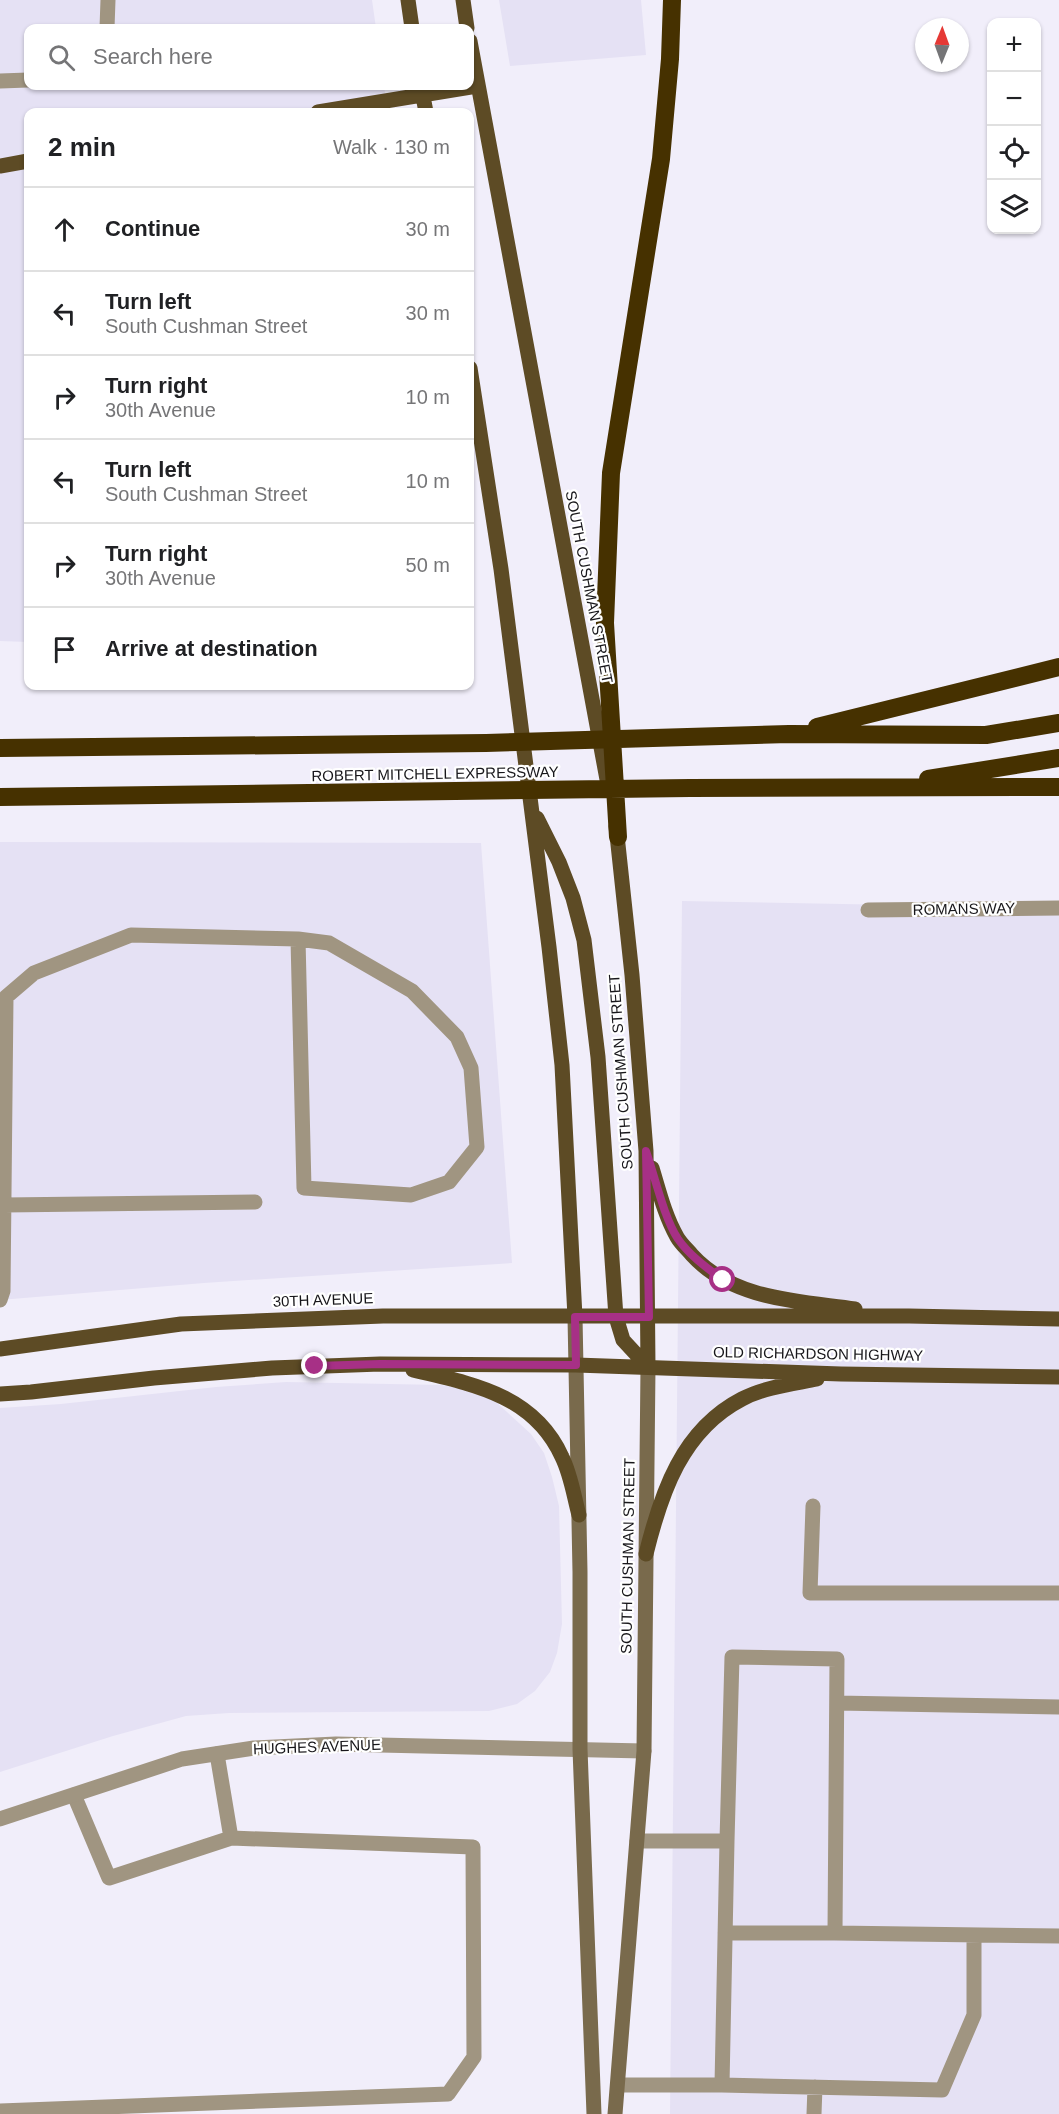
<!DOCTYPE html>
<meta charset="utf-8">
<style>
:root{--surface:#fff;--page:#f6f6f6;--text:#202124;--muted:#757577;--line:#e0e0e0}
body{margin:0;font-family:Helvetica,sans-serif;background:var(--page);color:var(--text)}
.controls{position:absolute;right:18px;top:18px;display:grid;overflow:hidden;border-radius:12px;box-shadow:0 2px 4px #0004}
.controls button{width:54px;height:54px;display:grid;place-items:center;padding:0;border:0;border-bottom:2px solid var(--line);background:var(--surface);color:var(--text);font:30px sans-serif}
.compass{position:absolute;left:915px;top:18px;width:54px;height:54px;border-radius:50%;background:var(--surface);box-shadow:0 2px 4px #0004;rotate:1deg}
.stop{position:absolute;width:18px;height:18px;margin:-14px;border:4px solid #a73086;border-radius:50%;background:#fff}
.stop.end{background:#a73086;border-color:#fff;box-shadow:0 2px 6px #0008}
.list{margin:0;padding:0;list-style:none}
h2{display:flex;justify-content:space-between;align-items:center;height:78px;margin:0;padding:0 24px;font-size:26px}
h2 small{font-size:20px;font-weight:400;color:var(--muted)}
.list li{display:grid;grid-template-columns:39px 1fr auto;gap:18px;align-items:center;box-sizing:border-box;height:84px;padding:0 24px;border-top:2px solid var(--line)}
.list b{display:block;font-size:22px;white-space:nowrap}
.list p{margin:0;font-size:20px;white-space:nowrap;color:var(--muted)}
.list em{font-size:20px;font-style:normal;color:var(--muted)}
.icon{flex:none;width:33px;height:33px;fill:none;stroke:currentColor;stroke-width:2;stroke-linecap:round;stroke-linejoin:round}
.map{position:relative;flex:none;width:1059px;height:2114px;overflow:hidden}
.search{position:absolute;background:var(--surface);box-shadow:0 2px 4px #0004;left:24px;top:24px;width:450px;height:66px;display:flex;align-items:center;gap:15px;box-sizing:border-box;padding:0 21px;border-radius:12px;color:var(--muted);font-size:22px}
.panel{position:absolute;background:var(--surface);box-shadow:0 2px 4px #0004;left:24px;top:108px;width:450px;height:582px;border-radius:12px}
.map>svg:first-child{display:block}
.built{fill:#e5e1f4}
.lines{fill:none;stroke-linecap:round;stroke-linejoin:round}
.lane{stroke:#a09581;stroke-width:15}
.street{stroke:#a09581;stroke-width:15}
.secondary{stroke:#796a4c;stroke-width:15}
.primary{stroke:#5d4b25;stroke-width:15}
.highway{stroke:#463100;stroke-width:18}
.route{stroke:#a73086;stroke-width:8}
.labels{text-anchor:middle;stroke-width:4.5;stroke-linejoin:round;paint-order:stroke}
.street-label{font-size:15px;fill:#18171b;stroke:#fff}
</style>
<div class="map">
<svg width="1059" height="2114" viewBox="0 0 1059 2114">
<rect width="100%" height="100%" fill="#f1eefa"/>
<path class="built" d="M0,0H372L376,28H28V86H384L388,112H28V642L0,641Z
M499,0H641L646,55L510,66Z
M0,842L481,843L512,1263L204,1283L0,1300Z
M682,901L1059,908V2114H670Z
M286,1382L441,1385L464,1389L496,1402L531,1434L544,1453L552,1477L559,1506L562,1624L557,1653L550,1672L535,1691L517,1704L489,1711L229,1713L186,1716L113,1736L0,1772V1408L61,1404L216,1387Z"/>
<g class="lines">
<path class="lane" d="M4,1205L255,1202
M0,1300L3,1291L6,997L34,973L131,935L298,939L329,943L412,991L457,1037L471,1068L477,1147L449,1182L411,1195L304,1188L298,939
M813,1506L810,1593H1059
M837,1703L1059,1707
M74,1795L109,1878L231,1838
M725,1933H835L837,1659L732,1657L727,1841
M835,1933L1059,1936
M618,2085H722L727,1841H637
M722,2085L942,2090L974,2015V1935
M0,2111L448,2094L474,2057L473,1847L231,1838L217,1754
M814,2114L815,2087"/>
<path class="street" d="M107,28L108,0
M0,81L28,80
M868,910L1059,908
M0,1819L182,1759L254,1748L336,1744L644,1751"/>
<path class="secondary" d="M575,1317L580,1572V1749L594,2114
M615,2114L644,1751L648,1367"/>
<path class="primary" d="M408,0L412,28
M463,0L467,28
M470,41L608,785
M421,86L426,112
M318,112L477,86
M0,166L28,161
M470,368L501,569L549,947L562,1065L575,1317
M537,818L559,862L573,898L584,940L598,1057L616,1317L623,1340L648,1367
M616,826L632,975L646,1151L648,1367
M652,1168C659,1191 665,1216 677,1237C681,1244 687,1249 692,1255C733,1300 799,1301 855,1309
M0,1349L181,1324L383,1316H909L1059,1319
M413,1370C473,1384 534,1395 562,1457C571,1475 574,1497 579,1515
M0,1394L31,1392L154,1378L272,1368L380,1364L576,1365L841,1374L1059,1377
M646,1554C661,1493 682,1430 742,1399C765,1387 792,1384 817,1379"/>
<path class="highway" d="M817,727L1059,667
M0,748L486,743L789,734L986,735L1059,723
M928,779L1059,758
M0,797L690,788L1059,787
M618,837L605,623L611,473L661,159L670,59L672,0"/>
</g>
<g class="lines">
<path class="route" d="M315,1366L380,1364L576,1365L575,1317H649L646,1151C655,1177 664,1218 678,1239C690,1256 707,1268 723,1280"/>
</g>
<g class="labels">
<g class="street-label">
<text transform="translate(589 587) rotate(79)" y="5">SOUTH CUSHMAN STREET</text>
<text transform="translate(435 774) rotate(-1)" y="5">ROBERT MITCHELL EXPRESSWAY</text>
<text transform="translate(964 909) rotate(-1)" y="5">ROMANS WAY</text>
<text transform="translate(621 1072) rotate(-94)" y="5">SOUTH CUSHMAN STREET</text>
<text transform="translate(323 1300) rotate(-2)" y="5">30TH AVENUE</text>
<text transform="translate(818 1354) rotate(1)" y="5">OLD RICHARDSON HIGHWAY</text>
<text transform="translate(628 1556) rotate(-89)" y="5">SOUTH CUSHMAN STREET</text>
<text transform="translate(317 1747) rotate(-2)" y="5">HUGHES AVENUE</text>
</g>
</g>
</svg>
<div class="controls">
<button>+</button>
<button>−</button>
<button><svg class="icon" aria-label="locate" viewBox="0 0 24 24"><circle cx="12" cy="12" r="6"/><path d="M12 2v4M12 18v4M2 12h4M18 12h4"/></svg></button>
<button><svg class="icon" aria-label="layers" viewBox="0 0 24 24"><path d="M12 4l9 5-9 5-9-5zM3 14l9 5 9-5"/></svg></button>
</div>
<svg class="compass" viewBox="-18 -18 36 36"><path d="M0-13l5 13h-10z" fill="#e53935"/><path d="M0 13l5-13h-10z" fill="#757577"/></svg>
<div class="stop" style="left:723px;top:1280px"></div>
<div class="stop end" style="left:315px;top:1366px"></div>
<div class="search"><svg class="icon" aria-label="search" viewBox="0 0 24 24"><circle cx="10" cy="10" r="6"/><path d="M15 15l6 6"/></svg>Search here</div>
<section class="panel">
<h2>2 min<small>Walk · 130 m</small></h2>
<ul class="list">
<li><svg class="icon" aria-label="ahead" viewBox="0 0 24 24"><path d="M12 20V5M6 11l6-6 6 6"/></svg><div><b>Continue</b></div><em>30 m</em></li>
<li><svg class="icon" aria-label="left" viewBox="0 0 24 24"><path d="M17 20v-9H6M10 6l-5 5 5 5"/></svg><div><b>Turn left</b><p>South Cushman Street</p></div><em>30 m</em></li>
<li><svg class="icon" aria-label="right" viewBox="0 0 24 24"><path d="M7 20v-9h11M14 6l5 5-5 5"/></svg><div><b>Turn right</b><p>30th Avenue</p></div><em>10 m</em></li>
<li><svg class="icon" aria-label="left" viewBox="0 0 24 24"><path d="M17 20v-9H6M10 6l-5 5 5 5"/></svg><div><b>Turn left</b><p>South Cushman Street</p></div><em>10 m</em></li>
<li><svg class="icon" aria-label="right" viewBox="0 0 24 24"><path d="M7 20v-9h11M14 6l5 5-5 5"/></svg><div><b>Turn right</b><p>30th Avenue</p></div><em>50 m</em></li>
<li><svg class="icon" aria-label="arrive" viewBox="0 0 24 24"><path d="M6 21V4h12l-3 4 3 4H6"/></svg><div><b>Arrive at destination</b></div></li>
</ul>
</section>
</div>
